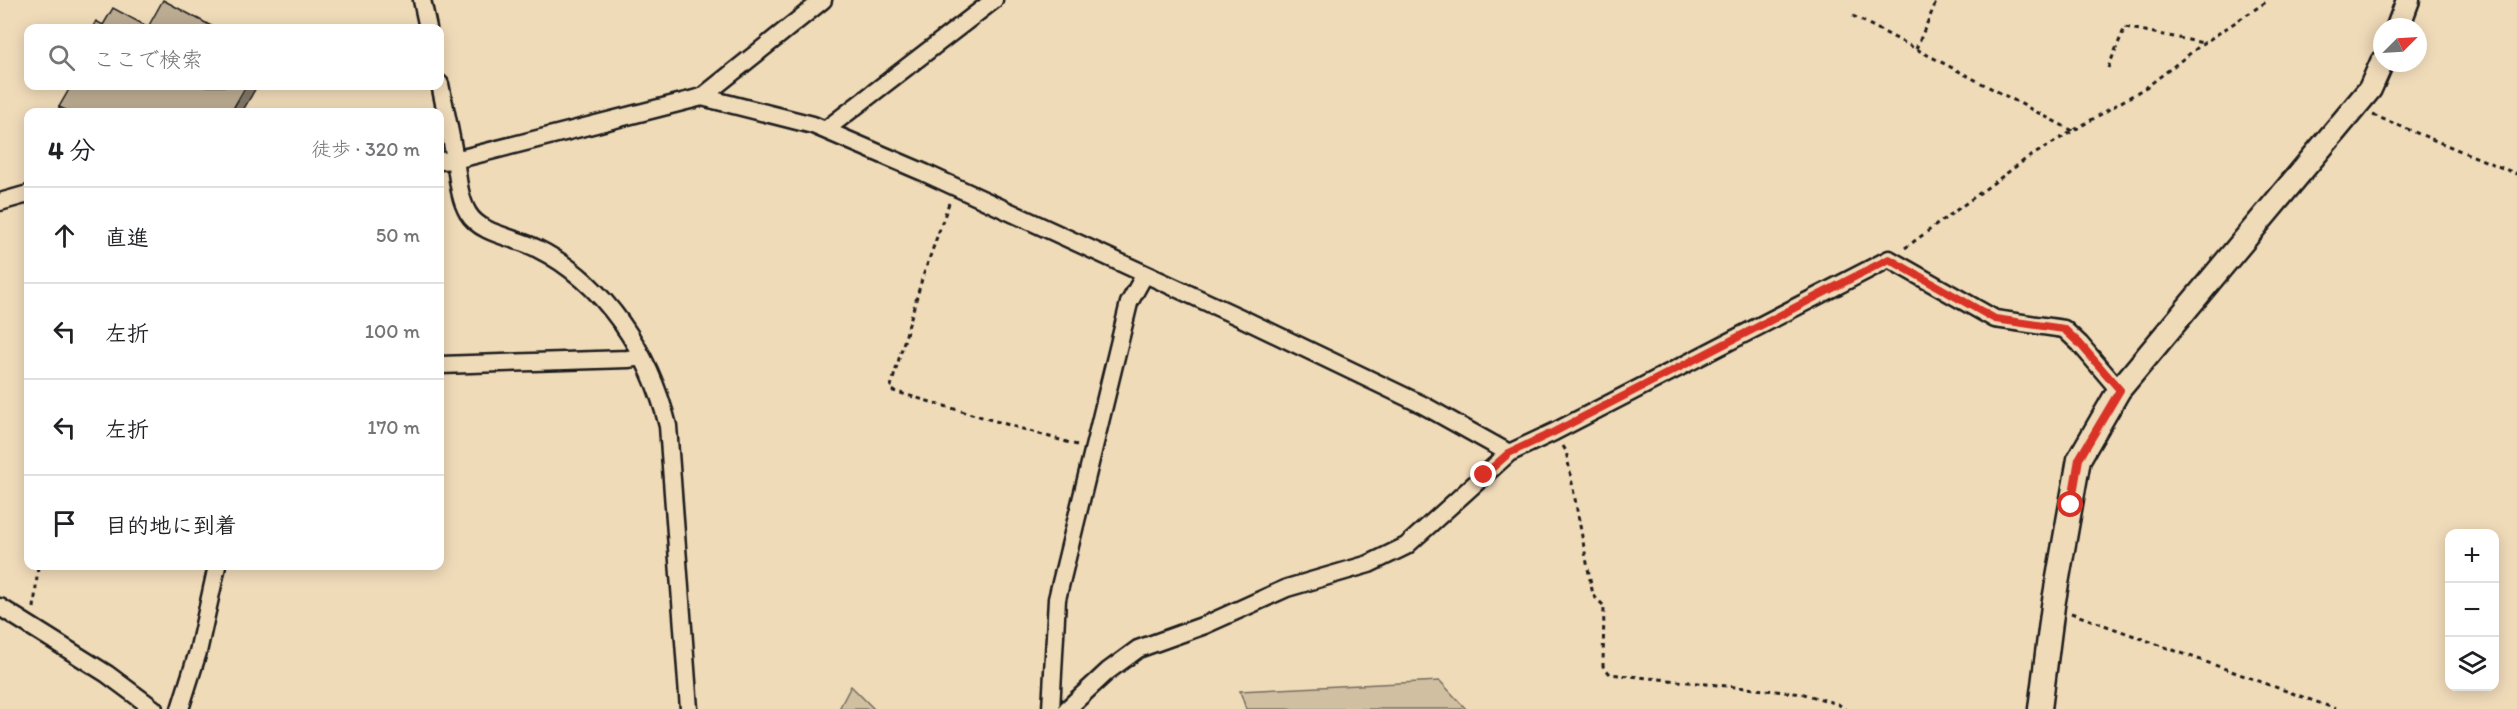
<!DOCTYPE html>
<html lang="ja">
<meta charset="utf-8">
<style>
:root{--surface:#fff;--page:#f2f2f2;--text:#202124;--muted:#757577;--line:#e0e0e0}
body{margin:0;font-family:Itim,"Klee One",sans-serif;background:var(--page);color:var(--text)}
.controls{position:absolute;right:18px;bottom:18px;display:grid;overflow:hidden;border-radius:12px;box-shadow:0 3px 15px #0003}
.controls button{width:54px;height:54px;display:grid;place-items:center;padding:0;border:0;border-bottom:2px solid var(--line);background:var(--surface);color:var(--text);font:30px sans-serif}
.compass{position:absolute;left:2373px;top:18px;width:54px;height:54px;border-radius:50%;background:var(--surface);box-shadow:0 3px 15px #0003;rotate:66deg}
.stop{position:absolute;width:18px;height:18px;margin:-14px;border:4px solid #d93025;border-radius:50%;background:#fff}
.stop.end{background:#d93025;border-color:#fff;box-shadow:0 2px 6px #0008}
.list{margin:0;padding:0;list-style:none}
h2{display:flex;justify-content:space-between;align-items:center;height:78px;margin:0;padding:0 24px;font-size:26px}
h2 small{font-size:20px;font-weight:400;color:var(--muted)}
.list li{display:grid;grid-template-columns:39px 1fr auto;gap:18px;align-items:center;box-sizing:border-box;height:96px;padding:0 24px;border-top:2px solid var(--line)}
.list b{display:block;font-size:22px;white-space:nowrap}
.list em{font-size:20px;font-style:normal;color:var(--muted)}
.icon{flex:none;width:33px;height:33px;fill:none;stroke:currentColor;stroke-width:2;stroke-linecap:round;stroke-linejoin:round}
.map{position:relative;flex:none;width:2517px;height:709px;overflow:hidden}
.search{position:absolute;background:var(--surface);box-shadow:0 3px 15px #0003;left:24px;top:24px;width:420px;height:66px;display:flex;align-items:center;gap:15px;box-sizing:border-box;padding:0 21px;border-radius:12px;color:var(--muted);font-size:22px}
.panel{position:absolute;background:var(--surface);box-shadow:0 3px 15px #0003;left:24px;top:108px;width:420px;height:462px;border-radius:12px}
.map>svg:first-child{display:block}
.green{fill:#d1bfa2;stroke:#766e5f;stroke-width:1.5}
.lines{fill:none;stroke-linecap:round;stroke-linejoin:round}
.street-casing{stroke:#1c1c1c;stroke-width:21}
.secondary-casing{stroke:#1c1c1c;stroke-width:27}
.path{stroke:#1c1c1c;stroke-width:3;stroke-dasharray:4.5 4.5;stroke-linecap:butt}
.street{stroke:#f0dbb9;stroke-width:16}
.secondary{stroke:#f0dbb9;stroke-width:22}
.wall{fill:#a2947e;stroke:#1c1c1c;stroke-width:1.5}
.shaded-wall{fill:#847866;stroke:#1c1c1c;stroke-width:1.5}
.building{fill:#bcac92;stroke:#1c1c1c;stroke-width:1.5}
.route{stroke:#d93025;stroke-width:8}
</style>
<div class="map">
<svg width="2517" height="709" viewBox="0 0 2517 709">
<rect width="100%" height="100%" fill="#f0dbb9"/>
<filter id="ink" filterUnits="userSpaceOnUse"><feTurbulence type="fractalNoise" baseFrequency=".0167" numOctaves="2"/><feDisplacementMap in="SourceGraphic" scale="12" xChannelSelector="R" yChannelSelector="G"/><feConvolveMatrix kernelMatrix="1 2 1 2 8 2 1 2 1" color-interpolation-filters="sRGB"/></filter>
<g filter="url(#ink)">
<path class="green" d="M1440,681L1466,709H1246L1240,691Z
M851,686L874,709H839Z"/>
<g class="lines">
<g class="street-casing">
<path id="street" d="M422,0L428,28
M440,84C445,109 451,134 455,160C458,177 459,198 468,213C481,235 515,237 536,248C605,282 650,353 668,426L689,709
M702,97L813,125L925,173L1239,317L1423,405L1509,453
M825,130L994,0
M440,161L455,160L702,97L823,0
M0,202L28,194
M440,365L628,359L642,357
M0,607L107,674L154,709
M180,709L198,652L217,566
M1051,709L1057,599L1129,303L1145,274
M1067,709L1108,671L1138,649L1205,625L1287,588L1369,564L1406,546L1509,453L1554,432L1889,259L1995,319L2064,329L2080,344L2119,390"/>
</g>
<g class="secondary-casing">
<path id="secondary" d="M2398,27L2408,0
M2040,709L2053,606L2079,459L2119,390L2370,89L2382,62"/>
</g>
<path class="path" d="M1853,16L2073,131
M1916,49L1937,0
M2108,68L2125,27L2203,43
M2373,115L2517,174
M949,203L922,279L890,390L1077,445
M1905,248L2026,159L2148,86L2201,45L2269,0
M1563,446L1566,451L1593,595L1604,606L1603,666L1610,674L1804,694L1838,704L1845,709
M34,608L38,566
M2071,613L2336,709"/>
<use href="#street" class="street"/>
<use href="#secondary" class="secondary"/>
</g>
<path class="wall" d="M59,107L242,112H61Z"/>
<path class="shaded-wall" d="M246,86H257L242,112H231Z"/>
<path class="building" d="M163,0L215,28H92L96,21L103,25L113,8L148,27Z
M71,86H246L231,112H70L59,107Z"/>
</g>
<g class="lines" filter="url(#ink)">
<path class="route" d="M1484,475L1509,453L1554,432L1889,259L1995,319L2064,329L2080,344L2120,390L2079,459L2071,505"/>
</g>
</svg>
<div class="controls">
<button>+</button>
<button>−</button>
<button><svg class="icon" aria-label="layers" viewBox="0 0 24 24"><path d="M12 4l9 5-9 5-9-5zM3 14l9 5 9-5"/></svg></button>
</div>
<svg class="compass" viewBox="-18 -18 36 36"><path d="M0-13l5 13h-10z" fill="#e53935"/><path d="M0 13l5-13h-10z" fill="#757577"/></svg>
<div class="stop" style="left:2071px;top:505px"></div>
<div class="stop end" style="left:1484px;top:475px"></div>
<div class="search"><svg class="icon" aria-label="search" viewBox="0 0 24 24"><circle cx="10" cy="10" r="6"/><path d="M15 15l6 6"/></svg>ここで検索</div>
<section class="panel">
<h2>4 分<small>徒歩 · 320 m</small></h2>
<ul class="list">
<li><svg class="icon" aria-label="ahead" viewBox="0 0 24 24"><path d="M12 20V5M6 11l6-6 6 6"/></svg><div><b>直進</b></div><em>50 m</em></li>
<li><svg class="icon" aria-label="left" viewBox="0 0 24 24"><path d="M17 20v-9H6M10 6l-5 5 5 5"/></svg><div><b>左折</b></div><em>100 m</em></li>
<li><svg class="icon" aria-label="left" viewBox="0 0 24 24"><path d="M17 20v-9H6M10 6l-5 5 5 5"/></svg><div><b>左折</b></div><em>170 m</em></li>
<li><svg class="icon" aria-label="arrive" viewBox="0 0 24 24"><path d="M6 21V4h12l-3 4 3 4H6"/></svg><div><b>目的地に到着</b></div></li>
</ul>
</section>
</div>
